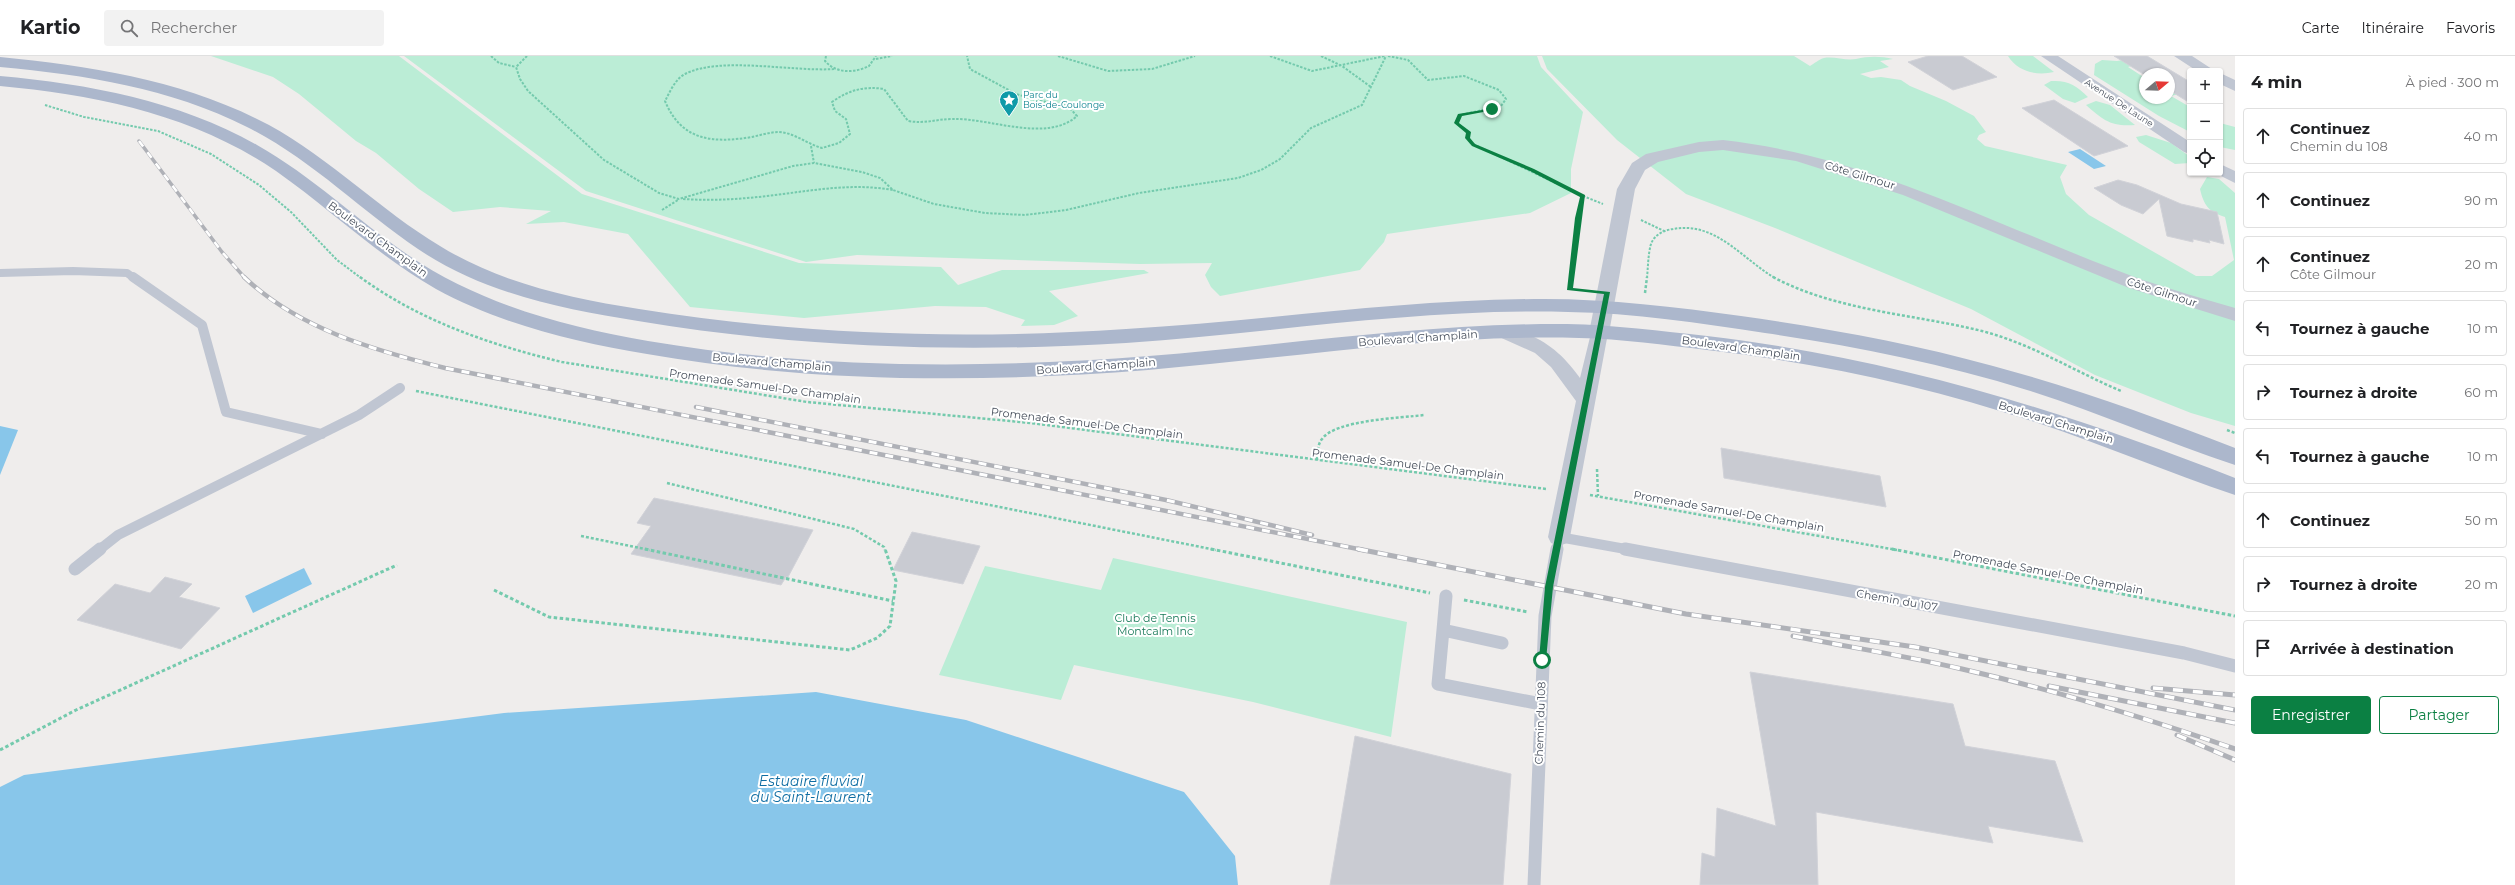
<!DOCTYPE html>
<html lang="fr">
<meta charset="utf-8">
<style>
:root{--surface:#fff;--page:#f2f2f2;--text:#202124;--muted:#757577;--line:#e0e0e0;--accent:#0b8043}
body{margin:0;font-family:Montserrat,sans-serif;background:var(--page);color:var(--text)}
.controls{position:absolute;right:12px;top:12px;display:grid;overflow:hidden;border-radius:4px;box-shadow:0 1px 3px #0004}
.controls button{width:36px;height:36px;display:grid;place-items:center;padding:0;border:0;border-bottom:1px solid var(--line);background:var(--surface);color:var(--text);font:20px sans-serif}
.compass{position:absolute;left:2139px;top:12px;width:36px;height:36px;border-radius:50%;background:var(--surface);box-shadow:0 1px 3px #0004;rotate:71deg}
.stop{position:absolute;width:12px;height:12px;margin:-9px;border:3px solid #0b8043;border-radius:50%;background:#fff}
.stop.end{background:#0b8043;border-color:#fff;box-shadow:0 1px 4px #0008}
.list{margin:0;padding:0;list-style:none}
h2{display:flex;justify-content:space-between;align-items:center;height:52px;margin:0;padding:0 16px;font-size:17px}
h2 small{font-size:13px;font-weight:400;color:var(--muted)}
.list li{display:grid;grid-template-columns:26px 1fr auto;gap:12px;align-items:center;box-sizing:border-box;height:56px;margin:0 8px 8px;padding:0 8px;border:1px solid var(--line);border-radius:4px}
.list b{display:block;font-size:15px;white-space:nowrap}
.list p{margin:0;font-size:13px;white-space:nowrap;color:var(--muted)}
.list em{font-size:13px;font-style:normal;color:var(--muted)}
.actions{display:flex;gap:8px;padding:12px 16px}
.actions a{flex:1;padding:9px 0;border:1px solid var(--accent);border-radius:4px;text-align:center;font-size:14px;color:var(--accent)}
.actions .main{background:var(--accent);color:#fff}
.icon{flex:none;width:22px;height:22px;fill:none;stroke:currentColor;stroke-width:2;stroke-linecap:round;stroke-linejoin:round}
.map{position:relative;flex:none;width:2235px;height:829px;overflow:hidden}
header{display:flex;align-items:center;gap:24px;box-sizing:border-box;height:56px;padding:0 20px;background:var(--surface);border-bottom:1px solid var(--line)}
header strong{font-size:19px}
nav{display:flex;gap:22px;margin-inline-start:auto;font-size:14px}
.search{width:280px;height:36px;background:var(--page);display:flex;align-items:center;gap:10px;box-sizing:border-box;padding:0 14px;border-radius:4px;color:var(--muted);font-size:15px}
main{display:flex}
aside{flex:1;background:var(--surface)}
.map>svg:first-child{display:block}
.green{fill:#bbedd6}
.water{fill:#88c6ea}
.building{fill:#c9cbd2;stroke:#d1d2d8}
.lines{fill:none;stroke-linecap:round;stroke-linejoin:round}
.path-far2{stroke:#74caad;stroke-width:2;stroke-dasharray:2.5 1.5;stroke-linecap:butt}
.path-far1{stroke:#74caad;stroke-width:2.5;stroke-dasharray:3 2;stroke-linecap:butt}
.path{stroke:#74caad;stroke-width:3;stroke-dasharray:3.5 2.5;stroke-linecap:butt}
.service-far2{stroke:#c0c6d2;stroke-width:8}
.service-far1{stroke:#c0c6d2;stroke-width:10}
.service{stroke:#c0c6d2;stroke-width:13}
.minor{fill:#c0c6d2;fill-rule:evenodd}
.tertiary{fill:#c0c6d2;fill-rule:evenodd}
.primary{fill:#acb7cc;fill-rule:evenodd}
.rail-far2-casing{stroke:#afb1b7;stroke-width:3.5}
.rail-far1-casing{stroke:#afb1b7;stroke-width:4.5}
.rail-casing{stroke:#afb1b7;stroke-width:5}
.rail-far2{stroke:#fff;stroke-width:2.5;stroke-dasharray:7;stroke-linecap:butt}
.rail-far1{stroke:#fff;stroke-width:3;stroke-dasharray:8;stroke-linecap:butt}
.rail{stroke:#fff;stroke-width:3.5;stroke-dasharray:10;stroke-linecap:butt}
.route{fill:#0b8043}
.labels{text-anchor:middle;stroke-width:4;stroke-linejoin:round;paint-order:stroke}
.far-culture-label{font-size:9px;fill:#0d838f;stroke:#fff;text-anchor:start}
.far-street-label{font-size:9px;fill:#454d5a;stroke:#fff}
.street-label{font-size:11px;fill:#454d5a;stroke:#fff}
.park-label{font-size:11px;fill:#187958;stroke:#fff}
.near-water-label{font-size:14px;font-style:italic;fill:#0f6da3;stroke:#fff}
</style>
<header>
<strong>Kartio</strong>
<div class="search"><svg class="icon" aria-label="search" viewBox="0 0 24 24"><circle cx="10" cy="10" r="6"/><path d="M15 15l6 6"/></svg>Rechercher</div>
<nav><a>Carte</a><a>Itinéraire</a><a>Favoris</a></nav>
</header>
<main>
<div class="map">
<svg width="2235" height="829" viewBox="0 0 2235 829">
<rect width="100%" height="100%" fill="#efedec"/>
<path class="green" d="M211,0H399L582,138L799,207L941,211L958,229L1002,214H1144L1149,217L1049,235L1078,260L1054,269L1021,270L1025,264L986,251L935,250L804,262L690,251L628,178L564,166L526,168L551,155L500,151L453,156L419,133L376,97L356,85L299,38L273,21Z
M404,0H1537L1541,11L1583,56L1571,113V137L1530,157L1387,178L1384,186L1360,214L1220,240L1211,231L1205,219L1212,207L1140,208L857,199L806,206L586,135Z
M1542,0H1794L1810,10C1814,8 1819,3 1824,2C1834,0 1846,5 1856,3C1868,0 1881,0 1893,3L1880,5L1889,11L1860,18L1871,22L1881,21L1901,24L1910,30L1946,45L1974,60L1986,76L1979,79L1977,83L1985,90L2067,109L2060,121L2066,138L2089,159L2196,220H2212L2234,204L2225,161C2209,156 2204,150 2200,133L2207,121L2219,123L2235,137V370L2191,357L2095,319L1971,253L1775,172L1686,138L1617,84L1547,13Z
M2008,0H2033L2054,16C2037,20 2018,16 2008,0Z
M2146,0L2154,4L2128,11L2145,22V42H2169V33L2190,35L2171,40L2190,51V76L2159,60L2094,19L2095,8L2102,4L2117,5Z
M2051,25C2068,24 2076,29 2088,41L2075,47L2063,43L2044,29Z
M2096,45L2110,49L2135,69C2111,71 2103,64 2086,49Z
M2220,67L2235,71V94L2220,91Z
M2146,79L2171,87L2189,100L2190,107L2175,108L2139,86L2136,81Z
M1113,502L1407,566L1391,681L1253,646L1074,609L1061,644L939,619L985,510L1101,534Z"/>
<path class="water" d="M2080,93L2106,110L2094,113L2068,96Z
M0,370L18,374L0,419Z
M304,512L312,528L253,557L245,540Z
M816,636L966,664L1184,736L1235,800L1238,829H0V731L24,719L504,657Z"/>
<path class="building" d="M1928,0H1962L1997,21L1953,34L1908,6Z
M2114,0H2147L2190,26V47L2169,34V18L2145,19Z
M2054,44L2128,90L2094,100L2022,52Z
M2118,124L2137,129L2181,148L2217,156L2224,188L2209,184L2210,187L2193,183V186L2167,180L2159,143L2143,158L2121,149L2094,132Z
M1721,392L1880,420L1886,451L1724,422Z
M654,442L813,474L788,521H786L781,529L631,498L651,470L637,467Z
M912,476L980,490L963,528L893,514Z
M165,521L192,528L179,541L220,552L181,593L77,564L115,528L150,537Z
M1750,616L1953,648L1965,690L2055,705L2083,786L1988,770L1993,787L1816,756L1818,829H1700L1702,797L1715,801L1717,752L1776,770Z
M1355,680L1511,718L1503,829H1330Z"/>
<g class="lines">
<path class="path-far2" d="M491,0L499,7L516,11
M527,0L516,11L520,23L528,35L604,104L659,137L679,143L793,110L814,107L862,116L880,122L893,134L934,148L985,157L1025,159L1066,154L1139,137L1238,122L1261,114L1280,103L1311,72L1362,49L1386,0
M826,0L825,5C836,18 855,17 869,10L876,0
M1058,0L1108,15L1152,13L1195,0
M1270,0L1312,15L1385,0
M1321,0L1342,10L1371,31
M1388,0L1408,4L1428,24L1464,20L1499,34L1506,43L1501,50L1460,59L1456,67L1469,77V86L1583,140L1578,162L1571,222
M876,3L892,0
M834,13C793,16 720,0 685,18C675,23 670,36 665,45C682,86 714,87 752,81C761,79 770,76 779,76C795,77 807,88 822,92L839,87L850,78L846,63L835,55L832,46C849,34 864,30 884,33L908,65C926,68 936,63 953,63C990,62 1047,87 1077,60L1067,49L1040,45L1016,38L970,13L967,0
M45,49L84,61L158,75L211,98L259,129L291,156L337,204L361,222
M811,90L814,107
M1583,140L1603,148
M683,143C714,145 744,143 775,139C815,134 853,127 893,134
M662,154L678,144
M1641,164L1664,175
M1647,222C1648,212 1648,198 1651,188C1654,179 1664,174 1673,173C1716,165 1742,203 1775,222"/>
<path class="path-far1" d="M360,221C420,265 491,289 562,306L807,346L1031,367L1546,433
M1773,221C1837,255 1913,258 1982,275C2032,288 2074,315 2121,335
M1570,233L1571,221
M1645,237L1647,221
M416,335L1216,494
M2227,374L2235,377
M1317,404C1318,397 1317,389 1322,383C1335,364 1401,362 1424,359
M1597,413L1598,440
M667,427L854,473L884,491L885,494
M1590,439L1897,494
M581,480L650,494"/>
<path class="path" d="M645,493L893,545
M1211,493L1430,537
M1892,493L2235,560
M494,534L549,561L850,594L877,582L890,570L896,525L885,493
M1464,544L1528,556
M0,694L76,654L397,509"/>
<path class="service-far2" d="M0,217L73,215L127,217L134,222"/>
<path class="service-far1" d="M133,221L202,269L226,356L322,378
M99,494L118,479L359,359L400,332
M1557,494L1559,481L1631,494"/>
<path class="service" d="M1625,493L2184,597L2235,610
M75,513L100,493
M1443,574L1446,540
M1502,587L1443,574L1438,628L1541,648
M1534,829L1545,560L1557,493"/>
<path class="minor" d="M2041,0H2058L2190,86V98L2184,96Z
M2174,0H2192L2215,15H2197Z
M2220,17L2235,24V35L2220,28Z
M2220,108L2235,115V127L2215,117H2220Z
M1504,270C1540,280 1559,293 1580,322L1592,273L1599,271L1606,273L1608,277L1570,481L1567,487L1559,490L1551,487L1548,481L1576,345L1551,311L1535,297L1497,280L1495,276L1497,272Z"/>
<path class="tertiary" d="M1723,84C1874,101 2002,173 2143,224C2173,234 2204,243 2235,252V265L2129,232L1903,139L1796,105L1723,94L1699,96L1658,106L1645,114L1635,133L1609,277L1606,282L1599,284L1592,282L1589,277L1617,133L1632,107L1646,98L1699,86Z"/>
<path class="primary" d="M0,1C93,10 186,25 269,69C331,103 380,154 440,190C500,227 570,242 639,253C800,279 963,284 1126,273C1266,265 1404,243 1544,243C1610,243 1676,251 1741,260C1826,272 1910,287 1993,310C2075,332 2155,361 2235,392V409C2165,386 2097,356 2027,334C1941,307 1853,290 1765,277C1700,267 1634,257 1568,256C1420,252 1273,277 1126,287C963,297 799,292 638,265C562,253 483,237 418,193C360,154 311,103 247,71C170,32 86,19 0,11Z
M0,20C89,28 179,45 257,89C312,120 357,164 408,199C480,248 563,270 648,285C813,313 982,313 1149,300C1288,289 1427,267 1567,268C1614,269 1661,275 1707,280C1893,302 2061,354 2235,422V439C2169,417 2104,389 2038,367C1930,331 1820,307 1707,294C1665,289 1622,283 1579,282C1435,278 1292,302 1148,314C982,327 812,327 647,298C575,286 500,268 436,233C378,200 330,153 276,115C194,59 97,39 0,30Z"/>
<g class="rail-far2-casing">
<path id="rail-far2" d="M139,85L222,196L245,222"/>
</g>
<g class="rail-far1-casing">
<path id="rail-far1" d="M244,221C299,273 373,294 445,312L1363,494
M696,351L1166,444L1312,479"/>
</g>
<g class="rail-casing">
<path id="rail" d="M1358,493L1686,558L1915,591L2235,654
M1793,580C1849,591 1906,600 1962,613C2054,634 2146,662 2235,693
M2049,630L2235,667
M2153,632L2235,639
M2177,679L2235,704"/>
</g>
<use href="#rail-far2" class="rail-far2"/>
<use href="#rail-far1" class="rail-far1"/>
<use href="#rail" class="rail"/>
</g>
<path class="route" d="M1494,52V54L1462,60L1459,67L1471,76L1470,82L1475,88L1534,113L1585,139L1573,232L1610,236L1553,531L1546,604L1542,607L1539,604L1545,531L1604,238L1567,234L1575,162L1580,141L1530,115L1472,90L1465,82L1466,77L1454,67L1458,58Z"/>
<defs>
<g id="sight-pin" transform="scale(1)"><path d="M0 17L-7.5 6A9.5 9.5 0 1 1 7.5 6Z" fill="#0f9aa8" stroke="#fff"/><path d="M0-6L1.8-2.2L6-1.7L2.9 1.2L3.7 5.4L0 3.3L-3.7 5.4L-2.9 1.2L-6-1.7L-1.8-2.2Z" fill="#fff"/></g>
</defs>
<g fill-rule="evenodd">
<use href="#sight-pin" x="1009" y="44"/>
</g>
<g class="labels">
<g class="far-culture-label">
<text x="1023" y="42">Parc du<tspan x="1023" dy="10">Bois-de-Coulonge</tspan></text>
</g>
<g class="far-street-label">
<text transform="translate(2119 47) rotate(33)" y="3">Avenue De Laune</text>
</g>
<g class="street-label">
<text transform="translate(1860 119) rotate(17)" y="4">Côte Gilmour</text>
<text transform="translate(378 183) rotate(36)" y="4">Boulevard Champlain</text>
<text transform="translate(2162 236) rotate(18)" y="4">Côte Gilmour</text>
<text transform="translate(1418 282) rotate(-4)" y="4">Boulevard Champlain</text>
<text transform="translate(1741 292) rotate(8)" y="4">Boulevard Champlain</text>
<text transform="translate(772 306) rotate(5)" y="4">Boulevard Champlain</text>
<text transform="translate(1096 310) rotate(-4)" y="4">Boulevard Champlain</text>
<text transform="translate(765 330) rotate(8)" y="4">Promenade Samuel-De Champlain</text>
<text transform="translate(2056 366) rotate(17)" y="4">Boulevard Champlain</text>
<text transform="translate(1087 367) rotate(7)" y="4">Promenade Samuel-De Champlain</text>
<text transform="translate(1408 408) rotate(7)" y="4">Promenade Samuel-De Champlain</text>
<text transform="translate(1729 455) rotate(10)" y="4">Promenade Samuel-De Champlain</text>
<text transform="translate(2048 516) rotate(11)" y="4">Promenade Samuel-De Champlain</text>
<text transform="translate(1897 544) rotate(10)" y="4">Chemin du 107</text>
<text transform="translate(1540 667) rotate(-88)" y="4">Chemin du 108</text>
</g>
<g class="park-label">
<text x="1155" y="566">Club de Tennis<tspan x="1155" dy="13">Montcalm Inc</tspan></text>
</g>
<g class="near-water-label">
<text x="811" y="730">Estuaire fluvial<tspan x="811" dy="16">du Saint-Laurent</tspan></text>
</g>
</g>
</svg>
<div class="controls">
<button>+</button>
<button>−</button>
<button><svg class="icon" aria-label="locate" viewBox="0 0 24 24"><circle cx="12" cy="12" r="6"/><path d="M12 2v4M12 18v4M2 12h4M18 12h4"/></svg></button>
</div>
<svg class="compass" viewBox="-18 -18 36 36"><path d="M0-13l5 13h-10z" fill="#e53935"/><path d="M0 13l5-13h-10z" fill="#757577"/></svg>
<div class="stop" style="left:1542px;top:604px"></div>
<div class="stop end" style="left:1492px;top:53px"></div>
</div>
<aside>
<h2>4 min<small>À pied · 300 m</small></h2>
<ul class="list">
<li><svg class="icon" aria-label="ahead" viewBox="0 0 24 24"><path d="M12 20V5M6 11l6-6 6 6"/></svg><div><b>Continuez</b><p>Chemin du 108</p></div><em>40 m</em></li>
<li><svg class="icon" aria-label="ahead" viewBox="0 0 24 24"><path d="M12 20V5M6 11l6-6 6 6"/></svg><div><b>Continuez</b></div><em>90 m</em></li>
<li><svg class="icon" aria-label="ahead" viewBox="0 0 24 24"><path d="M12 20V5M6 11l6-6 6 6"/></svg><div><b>Continuez</b><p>Côte Gilmour</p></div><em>20 m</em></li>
<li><svg class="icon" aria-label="left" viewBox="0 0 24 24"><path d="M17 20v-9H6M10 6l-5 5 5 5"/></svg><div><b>Tournez à gauche</b></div><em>10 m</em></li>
<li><svg class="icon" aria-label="right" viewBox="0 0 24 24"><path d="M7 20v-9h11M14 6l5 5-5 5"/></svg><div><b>Tournez à droite</b></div><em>60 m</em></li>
<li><svg class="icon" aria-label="left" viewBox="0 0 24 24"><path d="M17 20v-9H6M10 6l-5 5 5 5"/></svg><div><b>Tournez à gauche</b></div><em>10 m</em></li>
<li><svg class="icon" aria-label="ahead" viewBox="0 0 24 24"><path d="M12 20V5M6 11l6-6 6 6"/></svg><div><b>Continuez</b></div><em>50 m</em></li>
<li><svg class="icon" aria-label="right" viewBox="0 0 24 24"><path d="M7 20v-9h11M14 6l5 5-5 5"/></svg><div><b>Tournez à droite</b></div><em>20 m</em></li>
<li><svg class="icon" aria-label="arrive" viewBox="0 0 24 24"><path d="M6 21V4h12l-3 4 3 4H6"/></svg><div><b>Arrivée à destination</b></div></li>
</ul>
<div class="actions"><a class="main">Enregistrer</a><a>Partager</a></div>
</aside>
</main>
